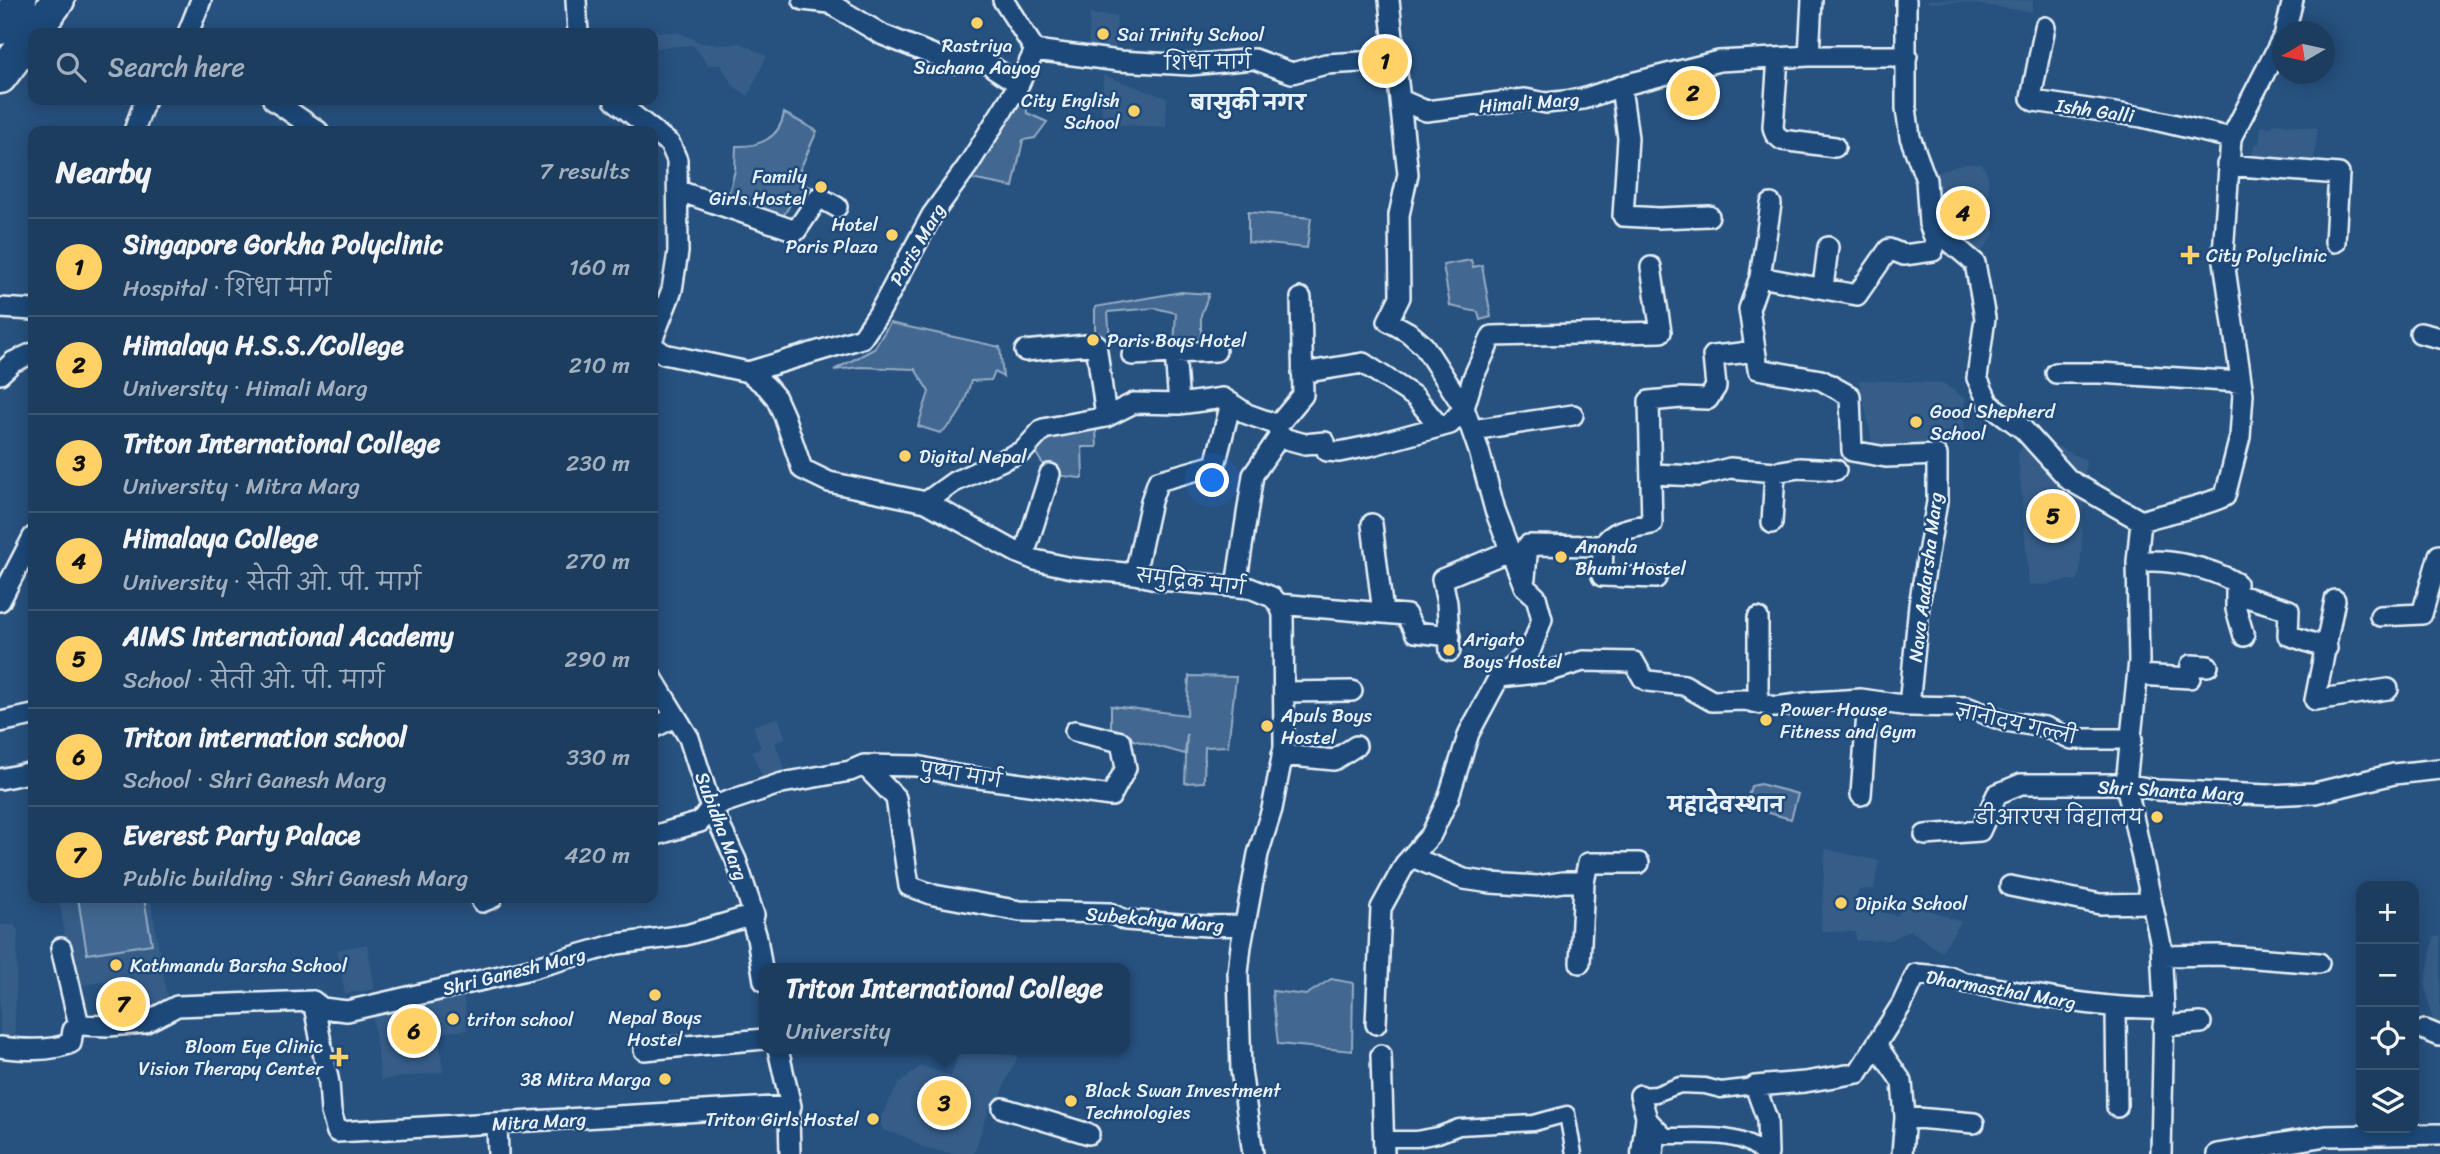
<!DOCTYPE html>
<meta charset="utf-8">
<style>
:root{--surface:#1d3d5f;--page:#2a4868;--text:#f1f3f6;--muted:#a0aebd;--line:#3b5674;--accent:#ffd166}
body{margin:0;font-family:Sriracha,"Playpen Sans Deva",sans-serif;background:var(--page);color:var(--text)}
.controls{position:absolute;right:21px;bottom:21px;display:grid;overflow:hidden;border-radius:14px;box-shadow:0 4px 18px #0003}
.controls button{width:63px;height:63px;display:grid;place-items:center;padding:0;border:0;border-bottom:2px solid var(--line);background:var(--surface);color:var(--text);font:35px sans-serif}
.compass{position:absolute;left:2272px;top:21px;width:63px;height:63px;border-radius:50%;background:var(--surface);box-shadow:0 4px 18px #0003;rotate:261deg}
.you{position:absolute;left:1213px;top:481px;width:24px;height:24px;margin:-18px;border:5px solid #fff;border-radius:50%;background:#1a73e8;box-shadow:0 0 0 10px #1a73e833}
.badge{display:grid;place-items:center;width:46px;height:46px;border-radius:50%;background:var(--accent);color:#111;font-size:23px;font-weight:700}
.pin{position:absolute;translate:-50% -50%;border:4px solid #fff;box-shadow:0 2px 7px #0006}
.popup{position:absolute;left:759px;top:963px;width:371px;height:91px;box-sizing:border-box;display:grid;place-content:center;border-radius:14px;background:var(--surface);filter:drop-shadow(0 2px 5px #0005);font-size:23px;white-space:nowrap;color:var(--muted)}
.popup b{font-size:26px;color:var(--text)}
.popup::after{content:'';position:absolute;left:50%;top:100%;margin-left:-14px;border:14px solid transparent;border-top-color:var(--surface)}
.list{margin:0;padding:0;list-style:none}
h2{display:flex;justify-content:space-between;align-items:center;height:91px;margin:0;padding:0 28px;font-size:30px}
h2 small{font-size:23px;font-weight:400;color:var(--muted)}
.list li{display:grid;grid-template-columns:46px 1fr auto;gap:21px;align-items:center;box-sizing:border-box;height:98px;padding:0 28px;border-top:2px solid var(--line)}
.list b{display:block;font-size:26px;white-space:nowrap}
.list p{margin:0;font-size:23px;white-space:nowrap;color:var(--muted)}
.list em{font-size:23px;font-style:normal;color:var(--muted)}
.icon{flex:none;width:38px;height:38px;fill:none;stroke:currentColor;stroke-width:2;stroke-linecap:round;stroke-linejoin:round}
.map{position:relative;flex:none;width:2440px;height:1154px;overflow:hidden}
.search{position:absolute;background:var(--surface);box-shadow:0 4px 18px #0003;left:28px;top:28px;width:630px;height:77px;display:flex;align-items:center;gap:18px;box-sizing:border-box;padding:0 24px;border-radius:14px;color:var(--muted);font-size:26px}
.panel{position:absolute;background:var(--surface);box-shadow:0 4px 18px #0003;left:28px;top:126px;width:630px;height:777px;border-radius:14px}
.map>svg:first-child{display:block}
.built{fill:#355d88}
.green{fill:#436891;stroke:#96acc4;stroke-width:2}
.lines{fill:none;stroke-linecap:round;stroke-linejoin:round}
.pedestrian-casing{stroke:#e8f1f8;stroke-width:19}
.minor-casing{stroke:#e8f1f8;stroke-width:24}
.trunk-casing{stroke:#e8f1f8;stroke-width:37}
.pedestrian{stroke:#1f4a7a;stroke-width:14}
.minor{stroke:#1f4a7a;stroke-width:19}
.trunk{stroke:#1f4a7a;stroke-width:32}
.poi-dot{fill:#ffd166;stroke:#1f4a7a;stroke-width:2.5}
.labels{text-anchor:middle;stroke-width:5;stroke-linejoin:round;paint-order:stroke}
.poi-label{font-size:19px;fill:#e8f1f8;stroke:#1f4a7a;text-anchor:start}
.street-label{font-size:19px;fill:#e8f1f8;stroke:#1f4a7a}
.neighbourhood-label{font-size:21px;font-weight:bold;fill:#e8f1f8;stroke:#1f4a7a}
</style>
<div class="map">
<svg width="2440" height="1154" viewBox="0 0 2440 1154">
<rect width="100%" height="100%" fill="#27517f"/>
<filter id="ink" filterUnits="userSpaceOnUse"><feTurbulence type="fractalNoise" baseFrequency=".0143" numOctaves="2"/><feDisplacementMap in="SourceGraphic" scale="14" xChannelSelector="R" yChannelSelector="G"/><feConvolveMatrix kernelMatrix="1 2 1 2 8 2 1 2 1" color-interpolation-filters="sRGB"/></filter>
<g filter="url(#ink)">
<path class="built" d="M1928,0H2033L2032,12L1960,2L1927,3Z
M1090,14L1117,16L1115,54L1088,52Z
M650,31L680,33L702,43L724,45L740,43L767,56L748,96L733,86L721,65H708L693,45L653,48V33H604Z
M1103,75L1167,98L1166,127L1101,124Z
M2273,123L2318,128L2313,170L2252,162L2254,144H2259L2261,126L2272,127Z
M1964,164H1982L1988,175L1989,203L1994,234L1978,258L1937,223L1930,175Z
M1859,380L1943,383L1965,399L1963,445L1917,451L1874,450Z
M2029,433L2086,460L2080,573L2077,581L2068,580L2045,585L2029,584L2018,455Z
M778,717L786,738L775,743L785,769L762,777L752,752L761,748L753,726Z
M1825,849L1879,861L1874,889L1859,890L1856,900L1870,908L1896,916L1904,908L1916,905L1961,922L1941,952L1910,930L1891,940L1856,941L1855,932L1821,931Z
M59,898H150L170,1012L137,1017L133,977L72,987Z
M0,925H15L18,931L14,1050L0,1049Z
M2440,936V1031L2434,1029L2425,984L2434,937Z
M367,944L375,989L345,994L337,950Z
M463,982L467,1030L438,1033L443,1072L381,1080L371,1003Z
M960,1049H979L1018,1056L1005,1083L998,1107L989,1108L974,1154H954L922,1147L908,1138L883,1130L879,1120L899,1083L921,1066L951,1076Z"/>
<path class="green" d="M1018,96L1026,97L1027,113L1047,122L1035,138L1023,140L1013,187L966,178Z
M784,113L817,131L795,181L817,189L813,198L795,196L780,222L729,193L735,170L736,146C759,147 780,138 784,113Z
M1248,212L1311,218L1307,248L1248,242Z
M1471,260L1473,267L1482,265L1491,317L1480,320L1478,312L1450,306L1443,265Z
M1181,292L1209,294L1201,315V346L1174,345L1176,313L1155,308L1108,312L1110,341H1095V307Z
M890,323L1000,347L1003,377L995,372L991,380L971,381C965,402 960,421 940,433L918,426L929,392L915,369L860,367L834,370L874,349Z
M1096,429L1097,447H1082L1083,478C1057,476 1049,477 1036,453L1039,440Z
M1189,676L1236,677L1228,746L1205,747L1204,782L1185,783L1187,734L1185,754L1111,734V706L1187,715Z
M1760,784L1798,794L1791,819L1761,811L1763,806L1747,800L1751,786Z
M78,898H144L152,944L87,954Z
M1331,979L1353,983L1352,1051L1278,1044L1272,991L1306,995Z"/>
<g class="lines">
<g class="pedestrian-casing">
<path id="pedestrian" d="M1640,1095L1656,1094L1680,1085L1705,1086L1721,1090L1755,1086
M1383,1139H1417L1438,1135L1459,1127L1534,1123L1567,1114L1574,1154
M1639,1154L1644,1113L1666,1136C1696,1137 1742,1130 1762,1154"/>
</g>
<g class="minor-casing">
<path id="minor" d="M576,0L578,33
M803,0L829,3L883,35L954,63L967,57H982L994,68L1019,84
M1003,0L1035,50L1119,61L1190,65L1254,59L1292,73L1326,64L1395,60
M1906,0V108L1910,137L1926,180L1929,224L1975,263L1985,318L1977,378L1989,404L2023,429L2069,480L2141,521
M2045,27L2031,98L2034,101L2142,117L2231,138
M2285,32L2293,0
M188,33L201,0
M1809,56L1812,0
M1778,58L1773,127L1775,134L1782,140L1835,147
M1621,87L1628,138L1623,216L1659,218L1709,216
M273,100L318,131
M614,100L670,144L677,160L678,252L672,290L653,338
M1401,100L1426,111L1525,99L1546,103L1583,99L1628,84L1719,61L1809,56H1907
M134,131L145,100
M2227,165L2339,174L2335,242
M679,191L796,231L819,197L837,207
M1760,277L1771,204
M1823,287L1828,247
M0,308L33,310
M2420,333L2440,338
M653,346L664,354L748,372L766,386L776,398L784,416L802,469L829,482L926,502L1018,553L1035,560L1072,568L1135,574L1160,580L1250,588L1272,597L1279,604L1283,614L1284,747L1272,809L1258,854L1241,946L1238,973L1241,1070L1253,1154
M1755,349L1758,369L1821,380L1850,396L1852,451L1886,457L1937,455V502L1919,605L1909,706
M1025,351L1096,344L1106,417
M1175,353L1216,351
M1132,355L1175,353L1179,404
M748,372L862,338L879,313L932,215L969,164L1019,84L1035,50
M1302,373L1363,363L1415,397L1440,427
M2056,373H2100L2241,382
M0,374L13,362L33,353
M1278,425L1303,395L1301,298
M1472,430L1573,415
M1775,472L1799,468L1836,470
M1651,474L1699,476L1730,468L1775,472L1772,523
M926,502L954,482L1023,451L1043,429L1106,417L1134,403L1179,404L1223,398L1247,414L1278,425L1279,437L1305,444L1325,442L1327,451L1339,452L1369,446L1450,424L1464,408L1473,378L1492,336L1661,332L1651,267
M2141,521L2137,562L2139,661L2126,784L2161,945L2164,1008L2161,1154
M2141,521C2169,512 2199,508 2225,496L2240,437L2243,394L2223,254L2231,138L2282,39
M1372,524L1383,613
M1603,546L1602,576L1656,578
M1024,555L1050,474
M2137,562C2166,558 2210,567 2236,583V609L2244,636
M1135,574L1151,501L1158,481L1215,465L1231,403
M1525,578L1528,545L1603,546C1612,529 1634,527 1652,524L1649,401L1681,398L1708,399L1716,387L1713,356L1741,353L1755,349L1749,309L1760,277L1857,295L1889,249L1904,255L1933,251L1936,242L1929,224
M1236,586L1253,475L1279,437
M2236,594L2289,610L2288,635L2327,648
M2335,600L2315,700L2388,689
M0,601L33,537
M1279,604L1406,615L1415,632L1450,636
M2380,616L2422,614L2439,555
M1758,618V703
M1450,651L1447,603L1442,579L1512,550
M2138,675L2190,678L2191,665L2208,666
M1499,677L1547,672L1583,661L1634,662L1643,678L1648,681L1684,685L1712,701L1745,700L1775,707L1813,702L1861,699L1909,706L1966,707L2005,721L2045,727L2072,739H2132
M653,679L689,738L711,807L736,860L754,915L752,921L757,938L764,981
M1285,692L1352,691
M0,722L33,715
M653,728L675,717
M1282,755L1334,760L1356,746
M864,765L896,798L909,886L934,895L1020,911L1110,913L1125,920L1207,926L1245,925
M0,779L33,772
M1861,795L1868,700
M711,807L782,783L850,771L864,765L917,766L956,775L1111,796L1126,768L1121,742L1075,731
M1925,835L1980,831L1997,794L2021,784H2126L2157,790L2267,795L2315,793L2394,774L2440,769
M653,836L700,822L711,807
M1412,857L1464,879L1491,883L1538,886L1563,882H1584L1580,963
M1584,882L1588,863H1639
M2010,886L2100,904L2152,903
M482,902L492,898
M61,948L79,1025
M2162,956L2218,955L2319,963
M313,1001L329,1083L331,1112L337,1132L791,1106
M2116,1008L2117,1107
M1376,1024L1381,908L1405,864L1431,835L1448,799L1469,733L1499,677L1530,652L1542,619L1536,597L1524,586L1495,510L1479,451L1464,408L1424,346L1408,332L1388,321L1400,297L1399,215L1408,174L1389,0
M2163,1026L2201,1023
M2425,1030L2440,1036
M1877,1046L1902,1082L1905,1117L1902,1154
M0,1047C23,1050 50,1052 71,1043L73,1030L79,1025L109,1026L144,1023L177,1006L313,1001L322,1008L347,1011L526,970L617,944L686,935L754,915
M778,1049L791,1106L789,1114L790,1154
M644,1050L764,1039
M1381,1055L1384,1154
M1640,1095L1654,1143L1653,1154
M1003,1108L1089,1134
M1905,1117L1974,1123
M497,1124L498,1154
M1768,1154L1767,1119L1755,1086L1805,1082L1858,1073L1902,1004L1916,974L1951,977L1962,982C2029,993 2096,1010 2164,1008
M2217,1154L2326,1136L2440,1134"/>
</g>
<g class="trunk-casing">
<path id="trunk" d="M0,28L20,0
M0,77L58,0"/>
</g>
<use href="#pedestrian" class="pedestrian"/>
<use href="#minor" class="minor"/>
<use href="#trunk" class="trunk"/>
</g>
</g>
<g class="poi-dot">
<circle cx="977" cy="23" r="7"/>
<circle cx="1103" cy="34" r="7"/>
<circle cx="1134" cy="111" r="7"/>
<circle cx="821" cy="187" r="7"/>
<circle cx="892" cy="235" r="7"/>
<path d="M2186.5 244.5h7v7h7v7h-7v7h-7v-7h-7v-7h7z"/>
<circle cx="1093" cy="340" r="7"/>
<circle cx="1916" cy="422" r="7"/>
<circle cx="905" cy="456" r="7"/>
<circle cx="1561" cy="557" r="7"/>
<circle cx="1449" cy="650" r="7"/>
<circle cx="1766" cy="720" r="7"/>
<circle cx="1267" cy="726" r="7"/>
<circle cx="2157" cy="817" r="7"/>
<circle cx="1841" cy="903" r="7"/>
<circle cx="116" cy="965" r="7"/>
<circle cx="655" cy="995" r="7"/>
<circle cx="453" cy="1019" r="7"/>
<path d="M335.5 1046.5h7v7h7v7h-7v7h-7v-7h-7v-7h7z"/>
<circle cx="665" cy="1079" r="7"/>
<circle cx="1071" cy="1101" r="7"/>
<circle cx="873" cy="1119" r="7"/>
</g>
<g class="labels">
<g class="poi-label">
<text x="1117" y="41">Sai Trinity School</text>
<text x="977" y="52" text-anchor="middle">Rastriya<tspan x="977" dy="22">Suchana Aayog</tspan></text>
<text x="1120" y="107" text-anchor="end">City English<tspan x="1120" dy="22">School</tspan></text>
<text x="807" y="183" text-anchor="end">Family<tspan x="807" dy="22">Girls Hostel</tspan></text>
<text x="878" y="231" text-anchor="end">Hotel<tspan x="878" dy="22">Paris Plaza</tspan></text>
<text x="2206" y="262">City Polyclinic</text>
<text x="1107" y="347">Paris Boys Hotel</text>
<text x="1930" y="418">Good Shepherd<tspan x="1930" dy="22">School</tspan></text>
<text x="919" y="463">Digital Nepal</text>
<text x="1575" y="553">Ananda<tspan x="1575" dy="22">Bhumi Hostel</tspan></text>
<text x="1463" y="646">Arigato<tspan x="1463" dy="22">Boys Hostel</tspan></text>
<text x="1780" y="716">Power House<tspan x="1780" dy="22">Fitness and Gym</tspan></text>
<text x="1281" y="722">Apuls Boys<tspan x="1281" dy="22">Hostel</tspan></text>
<text x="2143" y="824" text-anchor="end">डीआरएस विद्यालय</text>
<text x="1855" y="910">Dipika School</text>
<text x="130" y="972">Kathmandu Barsha School</text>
<text x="655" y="1024" text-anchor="middle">Nepal Boys<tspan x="655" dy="22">Hostel</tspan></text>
<text x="467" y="1026">triton school</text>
<text x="323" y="1053" text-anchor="end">Bloom Eye Clinic<tspan x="323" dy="22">Vision Therapy Center</tspan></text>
<text x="651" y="1086" text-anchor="end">38 Mitra Marga</text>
<text x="1085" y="1097">Black Swan Investment<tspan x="1085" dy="22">Technologies</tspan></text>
<text x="859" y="1126" text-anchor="end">Triton Girls Hostel</text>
</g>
<g class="street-label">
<text transform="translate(1208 62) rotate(-1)" y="7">शिधा मार्ग</text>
<text transform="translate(1529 102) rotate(-4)" y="7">Himali Marg</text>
<text transform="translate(2095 110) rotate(8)" y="7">Ishh Galli</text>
<text transform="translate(917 244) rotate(-60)" y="7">Paris Marg</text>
<text transform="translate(1925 577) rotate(-83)" y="7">Nava Aadarsha Marg</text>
<text transform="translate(1191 581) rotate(7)" y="7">समुद्रिक मार्ग</text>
<text transform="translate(2016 723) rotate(13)" y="7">ज्ञानोदय गल्ली</text>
<text transform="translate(961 774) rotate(9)" y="7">पुष्पा मार्ग</text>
<text transform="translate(2171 790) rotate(3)" y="7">Shri Shanta Marg</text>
<text transform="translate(722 826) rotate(69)" y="7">Subidha Marg</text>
<text transform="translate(1155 919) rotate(5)" y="7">Subekchya Marg</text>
<text transform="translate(514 971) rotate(-14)" y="7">Shri Ganesh Marg</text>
<text transform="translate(2001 989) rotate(10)" y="7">Dharmasthal Marg</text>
<text transform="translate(539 1121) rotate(-3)" y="7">Mitra Marg</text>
</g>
<g class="neighbourhood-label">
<text x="1248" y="110">बासुकी नगर</text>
<text x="1726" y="812">महादेवस्थान</text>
</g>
</g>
</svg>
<div class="controls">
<button>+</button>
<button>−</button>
<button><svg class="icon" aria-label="locate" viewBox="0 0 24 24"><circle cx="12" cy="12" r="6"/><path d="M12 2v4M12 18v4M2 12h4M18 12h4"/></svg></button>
<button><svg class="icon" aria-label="layers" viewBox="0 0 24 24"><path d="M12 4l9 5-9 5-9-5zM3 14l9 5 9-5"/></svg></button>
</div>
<svg class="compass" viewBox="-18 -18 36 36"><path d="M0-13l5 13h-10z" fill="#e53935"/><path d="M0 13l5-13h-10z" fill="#a0aebd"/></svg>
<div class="you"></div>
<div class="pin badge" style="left:1385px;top:61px">1</div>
<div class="pin badge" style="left:1693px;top:93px">2</div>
<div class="pin badge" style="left:944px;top:1103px">3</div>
<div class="popup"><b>Triton International College</b>University</div>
<div class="pin badge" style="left:1963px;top:213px">4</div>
<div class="pin badge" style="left:2053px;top:516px">5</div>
<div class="pin badge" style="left:414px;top:1031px">6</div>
<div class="pin badge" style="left:123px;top:1004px">7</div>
<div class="search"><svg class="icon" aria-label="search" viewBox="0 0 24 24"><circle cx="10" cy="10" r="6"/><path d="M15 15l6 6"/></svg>Search here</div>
<section class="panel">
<h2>Nearby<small>7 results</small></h2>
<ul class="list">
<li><span class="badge">1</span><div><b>Singapore Gorkha Polyclinic</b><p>Hospital · शिधा मार्ग</p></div><em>160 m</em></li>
<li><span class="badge">2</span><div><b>Himalaya H.S.S./College</b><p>University · Himali Marg</p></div><em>210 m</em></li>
<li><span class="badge">3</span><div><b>Triton International College</b><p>University · Mitra Marg</p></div><em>230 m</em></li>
<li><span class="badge">4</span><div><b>Himalaya College</b><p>University · सेती ओ. पी. मार्ग</p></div><em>270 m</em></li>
<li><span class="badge">5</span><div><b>AIMS International Academy</b><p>School · सेती ओ. पी. मार्ग</p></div><em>290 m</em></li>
<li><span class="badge">6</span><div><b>Triton internation school</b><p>School · Shri Ganesh Marg</p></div><em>330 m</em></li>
<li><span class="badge">7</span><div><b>Everest Party Palace</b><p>Public building · Shri Ganesh Marg</p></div><em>420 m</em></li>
</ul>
</section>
</div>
